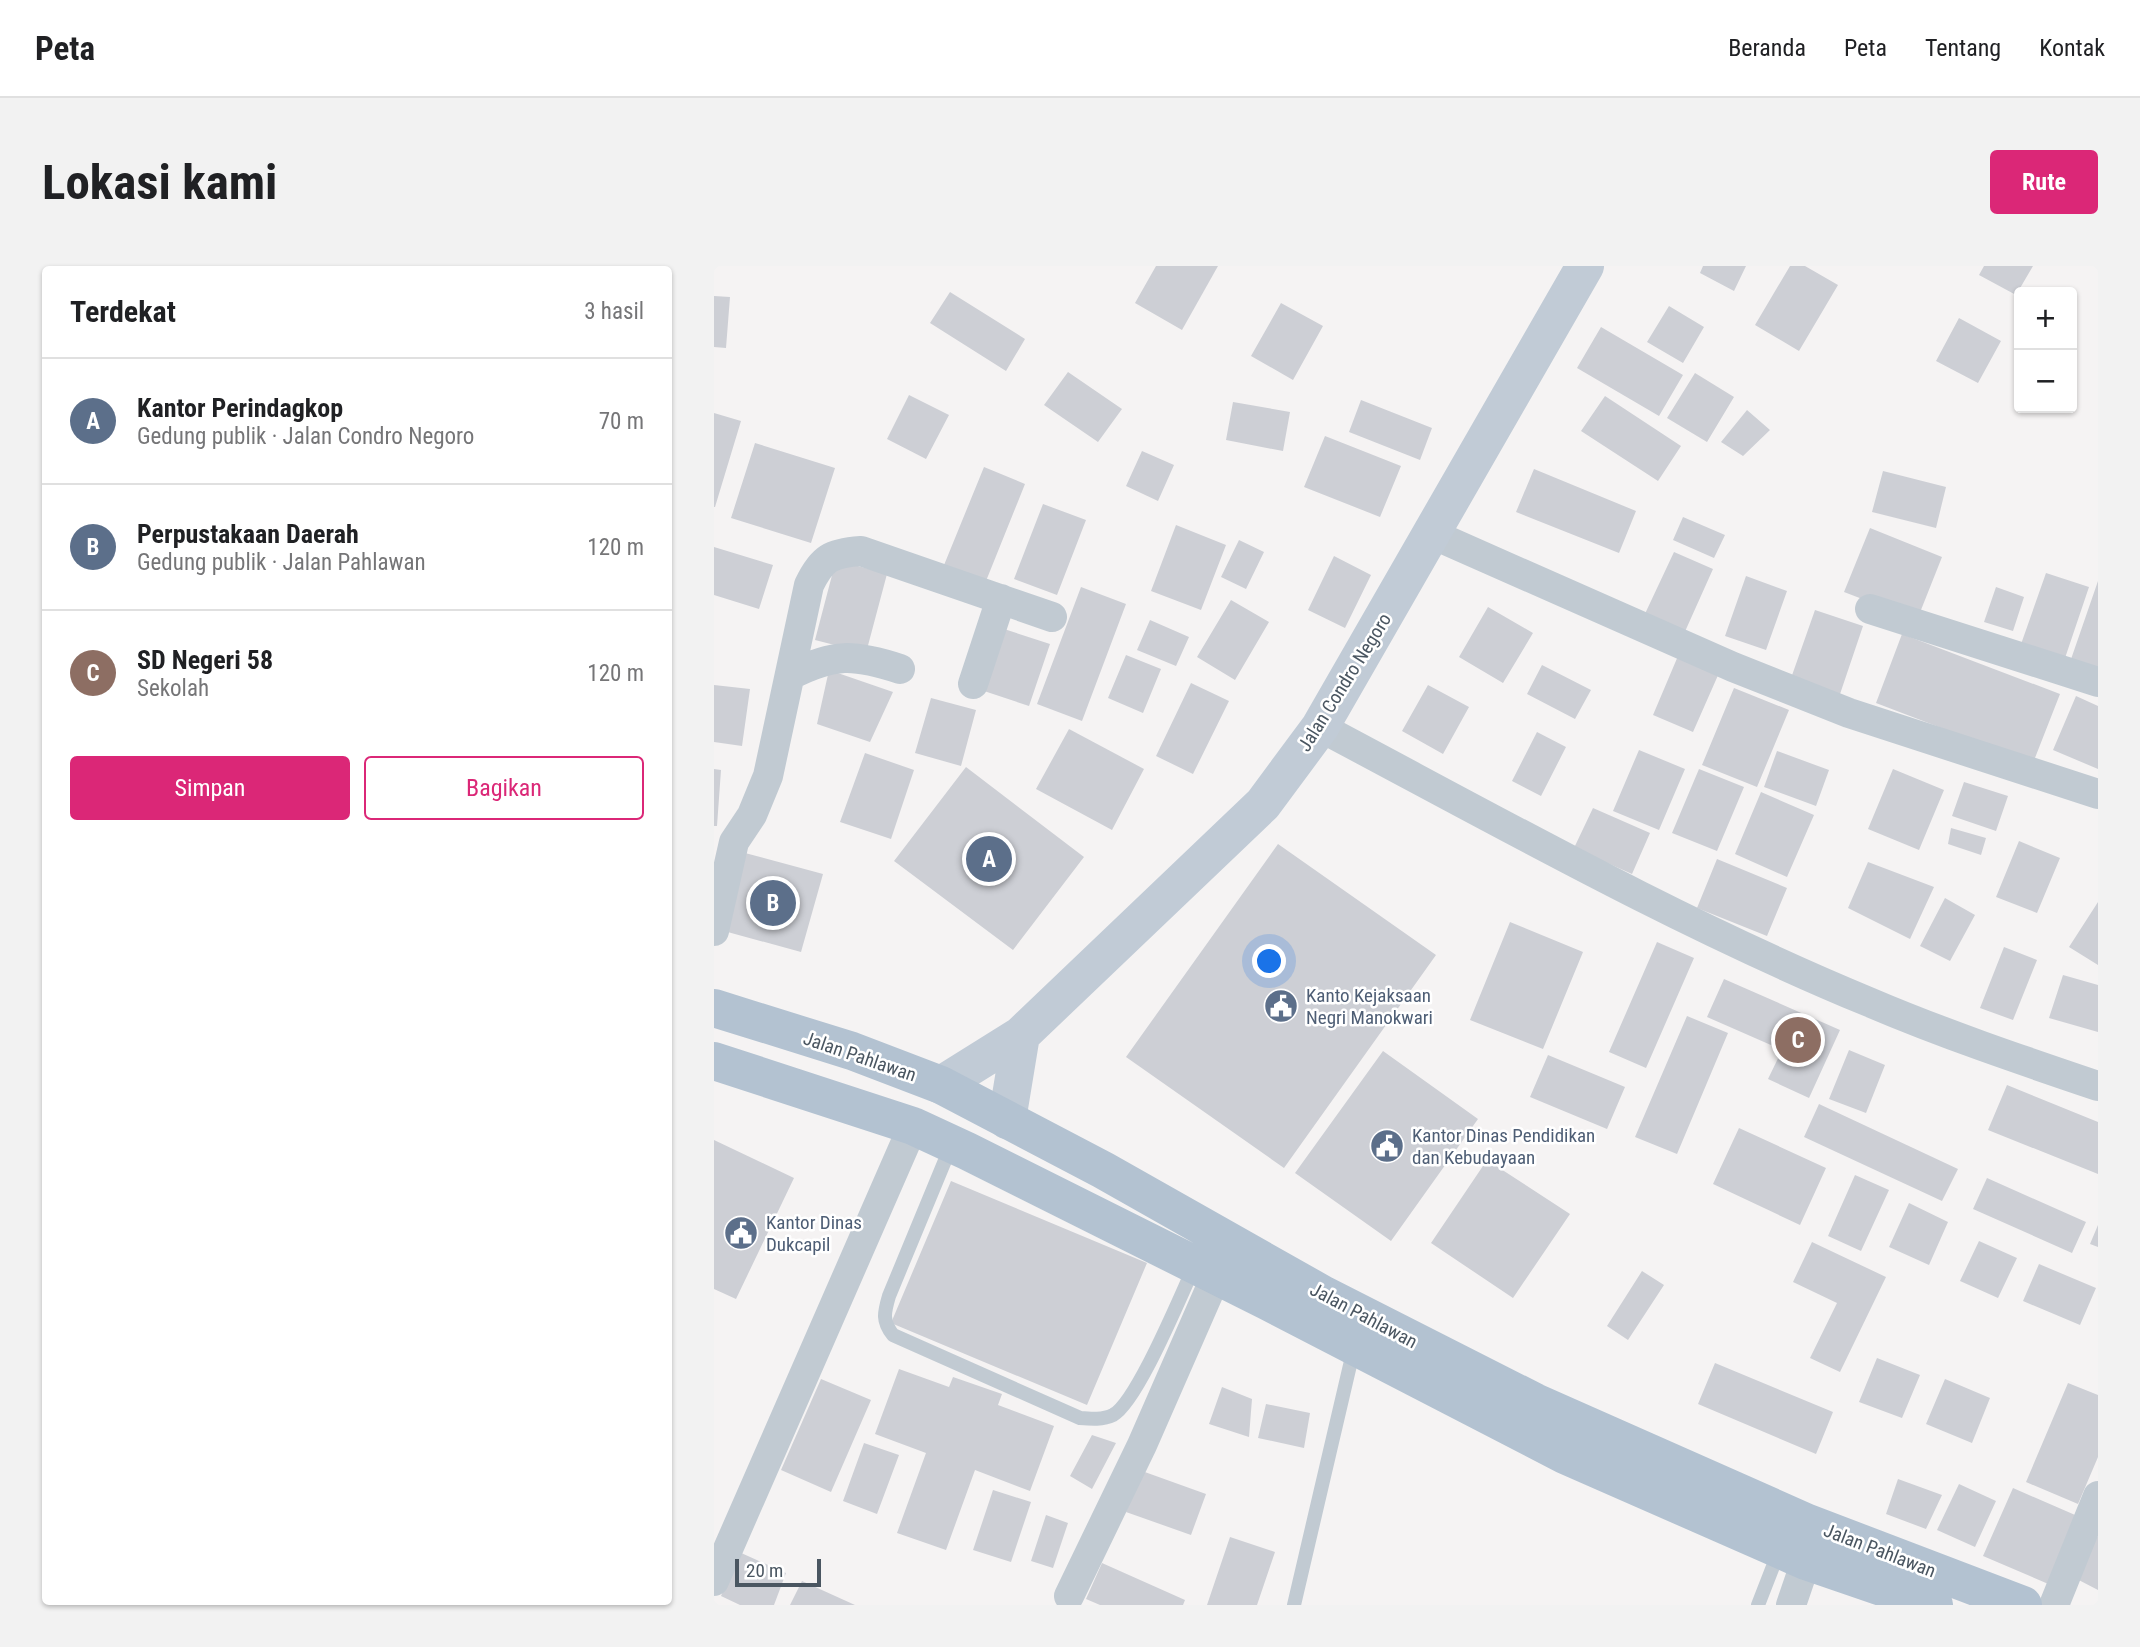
<!DOCTYPE html>
<html lang="id">
<meta charset="utf-8">
<style>
:root{--surface:#fff;--page:#f2f2f2;--text:#202124;--muted:#757577;--line:#e0e0e0;--accent:#db2777}
body{margin:0;font-family:"Roboto Condensed",sans-serif;background:var(--page);color:var(--text)}
.controls{position:absolute;right:21px;top:21px;display:grid;overflow:hidden;border-radius:7px;box-shadow:0 2px 5px #0004}
.controls button{width:63px;height:63px;display:grid;place-items:center;padding:0;border:0;border-bottom:2px solid var(--line);background:var(--surface);color:var(--text);font:35px sans-serif}
.scale{position:absolute;left:21px;bottom:18px;width:86px;box-sizing:border-box;padding-left:7px;border:4px solid #4a5661;border-top:0;font-size:19px;line-height:24px;white-space:nowrap;color:#4a5661;-webkit-text-stroke:5px #fff;paint-order:stroke}
.you{position:absolute;left:556px;top:696px;width:24px;height:24px;margin:-18px;border:5px solid #fff;border-radius:50%;background:#1a73e8;box-shadow:0 0 0 10px #1a73e833}
.badge{display:grid;place-items:center;width:46px;height:46px;border-radius:50%;background:var(--accent);color:#fff;font-size:23px;font-weight:700}
.pin{position:absolute;translate:-50% -50%;border:4px solid #fff;box-shadow:0 2px 7px #0006}
.list{margin:0;padding:0;list-style:none}
h2{display:flex;justify-content:space-between;align-items:center;height:91px;margin:0;padding:0 28px;font-size:30px}
h2 small{font-size:23px;font-weight:400;color:var(--muted)}
.list li{display:grid;grid-template-columns:46px 1fr auto;gap:21px;align-items:center;box-sizing:border-box;height:126px;padding:0 28px;border-top:2px solid var(--line)}
.list b{display:block;font-size:26px;white-space:nowrap}
.list p{margin:0;font-size:23px;white-space:nowrap;color:var(--muted)}
.list em{font-size:23px;font-style:normal;color:var(--muted)}
.actions{display:flex;gap:14px;padding:21px 28px}
.actions a{flex:1;padding:16px 0;border:2px solid var(--accent);border-radius:7px;text-align:center;font-size:24px;color:var(--accent)}
.actions .main{background:var(--accent);color:#fff}
.map{position:relative;flex:none;width:1384px;height:1339px;overflow:hidden;border-radius:7px}
header{display:flex;align-items:center;gap:42px;box-sizing:border-box;height:98px;padding:0 35px;background:var(--surface);border-bottom:2px solid var(--line)}
header strong{font-size:33px}
nav{display:flex;gap:38px;margin-inline-start:auto;font-size:24px}
.intro{display:flex;align-items:center;justify-content:space-between;box-sizing:border-box;height:168px;padding:0 42px}
h1{margin:0;font-size:49px}
.button{padding:18px 32px;border-radius:7px;background:var(--accent);color:#fff;font-size:24px;font-weight:700}
main{display:flex;gap:42px;padding:0 42px}
aside{flex:1;background:var(--surface);border-radius:7px;box-shadow:0 2px 5px #0004}
.map>svg:first-child{display:block}
.building{fill:#cdcfd5}
.lines{fill:none;stroke-linecap:round;stroke-linejoin:round}
.service{stroke:#c1cad2;stroke-width:14}
.minor{stroke:#c1cad2;stroke-width:30}
.secondary{stroke:#c1cbd6;stroke-width:38}
.primary{stroke:#b3c2d1;stroke-width:38}
.labels{text-anchor:middle;stroke-width:5;stroke-linejoin:round;paint-order:stroke}
.street-label{font-size:19px;fill:#4a5661;stroke:#fff}
.service-label{font-size:19px;fill:#4e5e75;stroke:#fff;text-anchor:start}
</style>
<header>
<strong>Peta</strong>
<nav><a>Beranda</a><a>Peta</a><a>Tentang</a><a>Kontak</a></nav>
</header>
<div class="intro"><h1>Lokasi kami</h1><a class="button">Rute</a></div>
<main>
<aside>
<h2>Terdekat<small>3 hasil</small></h2>
<ul class="list">
<li><span class="badge" style="background:#5c6f8a">A</span><div><b>Kantor Perindagkop</b><p>Gedung publik · Jalan Condro Negoro</p></div><em>70 m</em></li>
<li><span class="badge" style="background:#5c6f8a">B</span><div><b>Perpustakaan Daerah</b><p>Gedung publik · Jalan Pahlawan</p></div><em>120 m</em></li>
<li><span class="badge" style="background:#8d6e63">C</span><div><b>SD Negeri 58</b><p>Sekolah</p></div><em>120 m</em></li>
</ul>
<div class="actions"><a class="main">Simpan</a><a>Bagikan</a></div>
</aside>
<div class="map">
<svg width="1384" height="1339" viewBox="0 0 1384 1339">
<rect width="100%" height="100%" fill="#f5f3f3"/>
<path class="building" d="M442,0H504L468,64L421,37Z
M989,0H1032L1020,25L986,7Z
M1076,0H1091L1124,19L1085,85L1041,59Z
M1270,0H1319L1302,29L1265,9Z
M236,26L311,73L292,105L216,57Z
M0,30L16,31L12,82L0,81Z
M567,37L609,60L579,114L537,90Z
M955,40L990,61L969,97L933,76Z
M1245,52L1287,75L1264,117L1222,95Z
M887,61L969,109L945,150L863,102Z
M354,106L408,143L384,176L330,139Z
M981,107L1020,131L993,176L953,152Z
M195,129L235,149L212,193L173,173Z
M891,130L967,180L944,215L867,165Z
M647,134L718,162L706,194L635,166Z
M519,136L576,146L569,185L512,174Z
M1033,144L1056,164L1029,190L1007,176Z
M0,147L27,155L1,241H0Z
M611,170L687,200L666,251L590,221Z
M41,177L121,202L97,277L17,252Z
M428,185L460,199L444,235L412,220Z
M270,201L311,218L270,320L228,304Z
M820,203L922,245L905,287L802,246Z
M1169,205L1232,221L1222,262L1158,246Z
M329,238L372,254L343,329L300,313Z
M969,251L1011,269L1000,292L959,274Z
M462,259L512,279L487,344L437,325Z
M1156,262L1228,291L1203,354L1130,326Z
M525,274L550,286L532,323L507,311Z
M0,281L59,299L45,343L0,329Z
M960,286L999,303L969,370L929,352Z
M620,290L657,309L631,362L594,344Z
M122,294L173,308L152,387L101,374Z
M1332,307L1375,321L1350,395L1306,381Z
M1032,310L1073,325L1052,384L1011,370Z
M1384,315V408L1355,399Z
M367,321L412,338L368,455L323,438Z
M1282,321L1310,331L1299,365L1270,356Z
M517,334L555,356L521,414L483,391Z
M774,341L819,367L789,417L745,391Z
M1101,344L1149,360L1125,431L1076,415Z
M436,354L475,371L462,400L423,384Z
M287,362L336,378L315,440L267,424Z
M1188,368L1346,428L1319,497L1162,437Z
M412,389L447,403L429,447L394,432Z
M964,390L1005,407L979,466L939,449Z
M828,399L877,424L861,453L813,428Z
M115,404L179,426L156,476L103,458Z
M477,417L515,435L479,508L442,490Z
M0,419L36,423L28,480L0,476Z
M714,419L755,441L729,488L688,465Z
M1020,422L1075,444L1043,521L988,499Z
M1362,430L1384,440V503L1339,484Z
M217,432L262,444L247,500L201,487Z
M355,463L430,503L398,564L322,523Z
M823,466L852,481L827,530L798,515Z
M925,484L971,503L945,564L899,545Z
M1063,485L1115,504L1102,540L1050,521Z
M151,487L200,504L177,573L126,556Z
M252,501L370,591L299,684L180,595Z
M0,503L7,504L3,560H0Z
M985,503L1030,521L1003,585L958,567Z
M1179,503L1230,524L1205,584L1154,563Z
M1250,516L1294,530L1282,565L1238,550Z
M1047,526L1100,549L1073,611L1021,588Z
M879,542L936,567L918,608L860,582Z
M1237,562L1272,572L1267,589L1234,578Z
M1305,575L1346,592L1323,647L1282,631Z
M564,578L722,689L570,902L412,791Z
M31,587L109,608L87,686L10,665Z
M1003,593L1073,622L1053,670L983,642Z
M1154,596L1220,621L1196,673L1134,642Z
M1231,632L1261,649L1236,695L1206,680Z
M1384,636V699L1355,681Z
M796,656L869,686L829,783L756,754Z
M943,676L980,692L932,802L895,786Z
M1290,681L1323,694L1299,754L1266,742Z
M1349,709L1384,719V766L1335,752Z
M1010,713L1126,764L1095,832L1054,813L1068,784L993,751Z
M973,750L1014,767L963,888L921,871Z
M1135,784L1171,799L1152,847L1115,833Z
M669,785L764,853L677,975L581,907Z
M834,789L911,821L893,863L816,831Z
M1293,819L1384,856V908L1274,864Z
M1105,838L1244,903L1228,935L1090,871Z
M1025,862L1112,902L1086,959L999,918Z
M0,874L80,912L22,1033L0,1023Z
M773,894L856,948L799,1032L717,977Z
M1141,909L1175,924L1147,985L1114,970Z
M1273,912L1372,956L1358,987L1259,943Z
M237,915L433,997L373,1139L177,1057Z
M1195,937L1234,956L1215,999L1175,981Z
M1384,959V981L1376,978Z
M1265,975L1303,992L1284,1032L1246,1015Z
M1098,976L1172,1011L1126,1106L1096,1092L1123,1037L1079,1016Z
M1325,998L1382,1022L1366,1059L1309,1035Z
M928,1005L950,1019L914,1074L893,1060Z
M1163,1092L1206,1109L1188,1152L1145,1136Z
M1001,1097L1119,1146L1102,1188L984,1138Z
M185,1103L235,1121L239,1111L288,1128L284,1139L340,1160L316,1225L261,1204L232,1284L183,1267L212,1187L161,1168Z
M107,1113L157,1134L117,1226L67,1204Z
M1231,1113L1276,1132L1258,1177L1212,1158Z
M1354,1117L1384,1129V1191L1364,1238L1312,1216Z
M508,1121L538,1133L535,1171L495,1158Z
M552,1138L596,1147L590,1182L544,1172Z
M378,1169L402,1177L378,1223L356,1210Z
M150,1177L185,1189L163,1248L129,1235Z
M428,1205L492,1228L477,1269L412,1246Z
M1184,1213L1228,1229L1212,1263L1172,1248Z
M1245,1218L1282,1235L1261,1281L1223,1264Z
M1299,1222L1368,1252L1339,1320L1269,1290Z
M279,1224L317,1236L297,1296L259,1284Z
M332,1249L354,1257L339,1302L317,1295Z
M1384,1270V1324L1357,1310Z
M516,1271L561,1286L543,1339H493Z
M25,1286L72,1307L60,1339H26L7,1330Z
M388,1297L471,1334L469,1339H386L372,1333Z
M88,1315L141,1339H76Z"/>
<g class="lines">
<path class="service" d="M237,880L175,1030C170,1047 168,1055 179,1069L366,1152C377,1153 389,1154 399,1149C423,1136 466,1031 480,1001
M580,1339L640,1082
M1044,1339L1065,1285"/>
<path class="minor" d="M718,268L1019,401L1135,447L1384,528
M1156,343L1384,416
M77,409C120,387 140,388 186,403
M259,418L287,333
M606,461C787,557 966,658 1155,736C1230,768 1307,794 1384,820
M0,665L20,576L38,549L54,510L95,319C108,292 117,287 147,285L338,351
M0,1315L199,860
M355,1330L428,1179L502,1010
M1077,1339L1092,1295
M1340,1339L1384,1230"/>
<path class="secondary" d="M227,819L307,769L549,538L606,461L871,0
M293,854L307,769"/>
<path class="primary" d="M0,742L138,785L227,819L389,904L610,1029L821,1136L1094,1257L1309,1339
M0,795L199,860L253,885L553,1035L851,1189L1092,1295L1220,1339"/>
</g>
<defs>
<g id="civic-disc" transform="scale(1.75)"><circle r="9.5" fill="#5c6f8a" stroke="#fff"/><path d="M-.6-6.5H3V-4.5H.6V-3L4-1V1h2V6H-6V1h2V-1L-.6-3ZM-1.2 2.5V6h2.4V2.5Z" fill="#fff"/></g>
</defs>
<g fill-rule="evenodd">
<use href="#civic-disc" x="567" y="740"/>
<use href="#civic-disc" x="673" y="880"/>
<use href="#civic-disc" x="27" y="967"/>
</g>
<g class="labels">
<g class="street-label">
<text transform="translate(630 416) rotate(-58)" y="7">Jalan Condro Negoro</text>
<text transform="translate(146 790) rotate(19)" y="7">Jalan Pahlawan</text>
<text transform="translate(650 1049) rotate(28)" y="7">Jalan Pahlawan</text>
<text transform="translate(1166 1284) rotate(21)" y="7">Jalan Pahlawan</text>
</g>
<g class="service-label">
<text x="592" y="736">Kanto Kejaksaan<tspan x="592" dy="22">Negri Manokwari</tspan></text>
<text x="698" y="876">Kantor Dinas Pendidikan<tspan x="698" dy="22">dan Kebudayaan</tspan></text>
<text x="52" y="963">Kantor Dinas<tspan x="52" dy="22">Dukcapil</tspan></text>
</g>
</g>
</svg>
<div class="controls">
<button>+</button>
<button>−</button>
</div>
<div class="scale">20 m</div>
<div class="you"></div>
<div class="pin badge" style="left:275px;top:593px;background:#5c6f8a">A</div>
<div class="pin badge" style="left:59px;top:637px;background:#5c6f8a">B</div>
<div class="pin badge" style="left:1084px;top:774px;background:#8d6e63">C</div>
</div>
</main>
